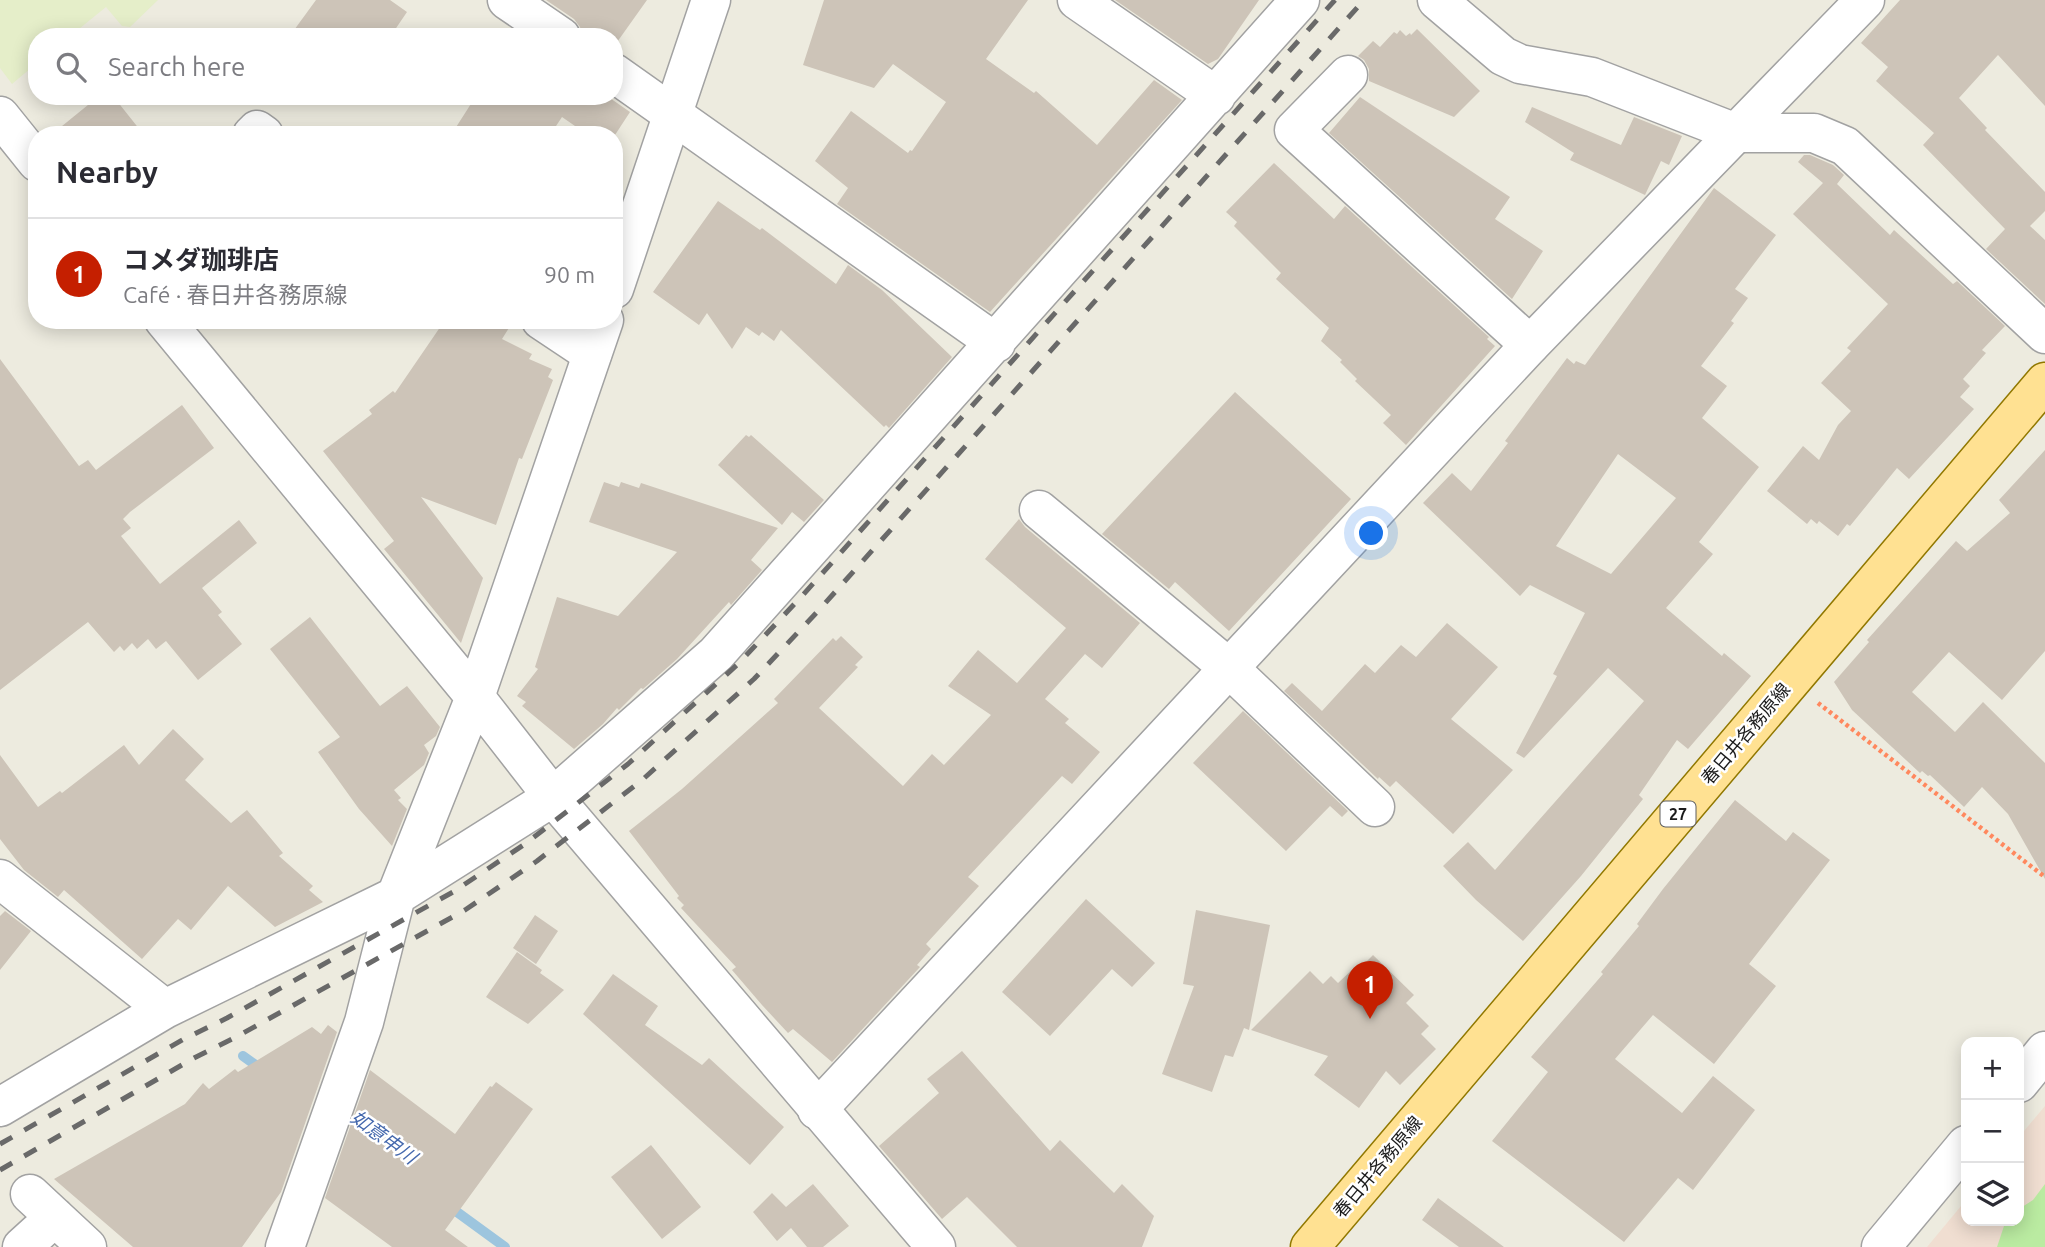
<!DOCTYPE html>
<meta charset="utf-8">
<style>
:root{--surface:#fff;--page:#f2f2f3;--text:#2b2b33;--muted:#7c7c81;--line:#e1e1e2;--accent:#c51f00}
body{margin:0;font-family:Ubuntu,"Noto Sans JP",sans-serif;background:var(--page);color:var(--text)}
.controls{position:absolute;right:21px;bottom:21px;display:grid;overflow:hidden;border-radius:14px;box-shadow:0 4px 18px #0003}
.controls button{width:63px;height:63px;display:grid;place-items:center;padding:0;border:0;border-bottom:2px solid var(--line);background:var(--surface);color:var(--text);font:35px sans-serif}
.you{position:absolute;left:1372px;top:534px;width:24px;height:24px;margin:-18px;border:5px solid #fff;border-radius:50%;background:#1a73e8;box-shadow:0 0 0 10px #1a73e833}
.badge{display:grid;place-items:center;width:46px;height:46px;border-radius:50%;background:var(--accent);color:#fff;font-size:23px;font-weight:700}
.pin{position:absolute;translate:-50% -58px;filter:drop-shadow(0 2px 4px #0008)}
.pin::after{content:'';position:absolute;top:37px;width:24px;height:21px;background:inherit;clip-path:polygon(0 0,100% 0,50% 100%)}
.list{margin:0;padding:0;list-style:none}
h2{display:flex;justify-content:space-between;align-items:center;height:91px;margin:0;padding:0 28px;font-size:30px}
h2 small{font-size:23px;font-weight:400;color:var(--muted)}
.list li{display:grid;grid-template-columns:46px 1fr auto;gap:21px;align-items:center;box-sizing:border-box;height:112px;padding:0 28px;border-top:2px solid var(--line)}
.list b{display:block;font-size:26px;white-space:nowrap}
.list p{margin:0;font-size:23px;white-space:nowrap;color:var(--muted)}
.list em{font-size:23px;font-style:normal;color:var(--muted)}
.icon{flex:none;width:38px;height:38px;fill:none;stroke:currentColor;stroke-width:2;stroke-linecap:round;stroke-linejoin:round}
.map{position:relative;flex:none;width:2045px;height:1247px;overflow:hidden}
.search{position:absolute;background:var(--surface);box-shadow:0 4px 18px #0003;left:28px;top:28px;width:595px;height:77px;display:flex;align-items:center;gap:18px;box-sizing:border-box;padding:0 24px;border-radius:28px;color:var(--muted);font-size:26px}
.panel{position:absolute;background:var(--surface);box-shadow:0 4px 18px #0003;left:28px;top:126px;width:595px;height:203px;border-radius:28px}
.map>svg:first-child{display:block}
.military{fill:#f0ded1}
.farmland{fill:#e5eec9}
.grass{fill:#baeba1}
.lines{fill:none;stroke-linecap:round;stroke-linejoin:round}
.stream{stroke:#9dc5de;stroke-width:10}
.building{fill:#cdc4b8;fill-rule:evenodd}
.minor-casing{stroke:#a2a2a2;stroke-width:41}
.tertiary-casing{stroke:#a2a2a2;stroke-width:41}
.primary-casing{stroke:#917800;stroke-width:41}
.path{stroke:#ff885e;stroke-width:4.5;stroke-dasharray:3.5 3.5;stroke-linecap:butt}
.minor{stroke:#fff;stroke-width:38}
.tertiary{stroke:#fff;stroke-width:38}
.primary{stroke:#ffe192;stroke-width:38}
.rail{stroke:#696969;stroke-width:5;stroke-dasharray:14 14;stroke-linecap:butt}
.labels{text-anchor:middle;stroke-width:5;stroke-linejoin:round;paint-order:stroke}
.shield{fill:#fff;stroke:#5f5f5f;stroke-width:2}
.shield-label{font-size:16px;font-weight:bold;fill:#1b1b1b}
.street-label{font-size:18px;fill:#1b1b1b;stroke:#fff}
.water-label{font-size:19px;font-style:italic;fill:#4468ad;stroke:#fff}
</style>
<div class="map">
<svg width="2045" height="1247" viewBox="0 0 2045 1247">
<rect width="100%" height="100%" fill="#edebdf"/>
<path class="military" d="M2045,1106V1247H1927L1966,1200V1221H2019V1137Z"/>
<path class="farmland" d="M0,0H158L130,27L122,26L106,7L69,37H37V63L12,84L0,68Z"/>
<path class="grass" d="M2045,1184V1247H1997L2004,1226L2009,1221H2019V1209L2033,1200Z"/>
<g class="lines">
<path class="stream" d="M243,1056L264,1071
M446,1204L505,1247"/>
</g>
<path class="building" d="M316,0H390L407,12L390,37H289Z
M546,0H647L615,45L614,37H602L590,30L585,37H583L580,27L574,19Z
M824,0H1028L986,59L1034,93L1036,91L1097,145L1154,80L1182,100L990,312L837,204L848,188L815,161L851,111L908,153L910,150L912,151L946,102L893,64L874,88L803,65Z
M1115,0H1259L1218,59L1208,64Z
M1900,0H2045V106L1998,55L1959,98L1987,128L1985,130L2045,192V211L2030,226L2045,240V304L1986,249L2005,229L1923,145L1934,133L1876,81L1888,67L1861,43Z
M1417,29L1480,91L1454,117L1369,81V69L1364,60L1358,56L1373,41L1380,47L1394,32L1397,34L1400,30L1406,36L1410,33L1411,35Z
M99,96H113L144,135H51Z
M476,96H607L630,112L615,135H588L562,117L550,135H451Z
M1360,97L1510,197L1495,219L1543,251L1512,299L1329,133Z
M1532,107L1621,145L1634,117L1682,136L1669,165L1661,161L1645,195L1570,160L1574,153L1525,122Z
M1804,155H1810L1833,165L1844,175L1837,184L1890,235L1894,230L1953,284L1957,281L2005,326L1982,350L1986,353L1963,379L1970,386L1960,397L1974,409L1909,479L1897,468L1850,526L1847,524L1838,536L1819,521L1817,524L1811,519L1807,524L1767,491L1803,446L1819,460L1838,425L1851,411L1821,383L1851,351L1847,348L1888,304L1793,214L1823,183L1798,162Z
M1274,163L1334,219L1345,206L1489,337L1487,339L1495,346L1406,445L1383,423L1391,415L1355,381L1357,379L1340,362L1342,360L1321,341L1329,328L1276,279L1281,273L1234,226L1237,222L1226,212Z
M1714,188L1776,235L1735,289L1748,298L1731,321L1734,323L1701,366L1727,386L1702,418L1759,467L1699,542L1713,554L1666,608L1722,656L1724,653L1751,676L1688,749L1677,740L1639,795L1643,799L1581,876L1523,941L1476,900L1443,866L1468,842L1495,870L1644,701L1608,668L1524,758L1516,753L1557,676L1553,674L1585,613L1530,585L1520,596L1423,503L1452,473L1471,491L1508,443L1505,441L1567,358L1574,364L1576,361L1585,365ZM1618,454L1676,498L1611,574L1556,546Z
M718,201L760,230L762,228L836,284L848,265L882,290L952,357L889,428L886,425L884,427L781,330L774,341L762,332L759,336L746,327L732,349L707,313L699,325L653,292Z
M445,320H514L502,339L532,354L529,359L552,369L548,377L553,380L522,459L519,458L496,525L421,497L483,578L461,643L384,549L394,541L323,451L372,414L369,410L393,391L395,393Z
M0,359L79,466L88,460L96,470L182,405L214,448L130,512L123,519L131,528L121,536L160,584L239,520L257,543L202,588L222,612L218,615L242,644L198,680L166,641L156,649L148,639L137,649L132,643L124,651L120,646L114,652L88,622L0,690Z
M1235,392L1351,499L1229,631L1175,582L1169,589L1102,534Z
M746,435L749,437L751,435L824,500L804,522L792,512L782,525L718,465Z
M2045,450V651L2002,700L1949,652L1912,692L1955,732L1983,702L2045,763V879L2008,814L1982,787L1964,807L1930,775L1928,776L1922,771L1920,773L1852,710L1834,682L1869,642L1867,640L1956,541L1967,551L2010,513L1999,500Z
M604,482L619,487L621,482L639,488L641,483L778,528L751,560L762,570L731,605L729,602L677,659L643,689L641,688L619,710L617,708L603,724L574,749L522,706L526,702L517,696L538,669L535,667L557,597L618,616L677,552L589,522Z
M1019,519L1025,527L1140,623L1102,668L1085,654L1045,699L1069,719L1065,723L1100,752L1072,784L1062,776L968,877L979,886L926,944L931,949L917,965L920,967L832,1062L793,1029L788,1033L762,1005L732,970L736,967L681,908L684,905L677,898L679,896L629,831L682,789L778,703L774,699L833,638L836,641L841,636L863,657L855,665L858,667L819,708L903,786L932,754L944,765L991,715L948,686L978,650L1017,683L1066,628L985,559Z
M310,617L380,706L407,686L440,727L436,736L424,745L429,753L424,765L394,790L401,798L398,800L407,809L392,846L359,809L318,752L340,737L270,649Z
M1447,623L1498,667L1451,719L1513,770L1453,834L1396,781L1390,787L1379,777L1378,779L1284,691L1292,683L1322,711L1365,664L1375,673L1401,645L1416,657Z
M1243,711L1348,811L1342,817L1330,806L1286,851L1193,763Z
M173,729L204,759L185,780L231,823L247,810L283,853L279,856L313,886L309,890L323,902L275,927L228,886L191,930L178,919L142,959L64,890L58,897L24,870L0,839V755L38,807L60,791L62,793L124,745L139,765Z
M1735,800L1786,841L1793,832L1830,860L1749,964L1776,986L1714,1064L1653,1015L1615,1059L1682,1113L1713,1076L1755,1110L1693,1190L1678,1178L1624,1242L1492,1141L1548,1072L1531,1057L1603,974L1601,972L1639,926L1637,924L1663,889Z
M1086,899L1155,963L1132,987L1112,969L1050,1036L1002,992Z
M1196,910L1270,925L1249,1030L1244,1028L1233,1057L1225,1055L1212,1092L1162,1074L1194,986L1183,984Z
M5,911L31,931L0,970V916Z
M535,915L558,931L536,964L513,948Z
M517,952L542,970L540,973L564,990L528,1024L486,997Z
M1373,955L1414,995L1406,1003L1429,1026L1421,1034L1436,1049L1400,1085L1386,1071L1359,1108L1314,1075L1328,1056L1251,1030L1310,971L1323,984L1331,976L1338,983L1356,966L1359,969Z
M613,974L658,1006L645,1025L702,1065L709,1058L784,1127L750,1165L583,1014Z
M328,1025L337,1032L281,1192L242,1247H133L54,1179L185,1104L203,1083L209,1089L235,1069L238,1072L312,1027L321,1034Z
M962,1051L1050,1151L1060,1140L1114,1193L1122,1184L1154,1216L1142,1247H1017L967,1197L942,1219L879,1146L939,1093L927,1079Z
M370,1070L455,1134L490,1086L492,1087L496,1082L533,1109L445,1230L468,1247H392L325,1198Z
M651,1145L701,1207L662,1239L611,1177Z
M813,1184L849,1226L823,1247H807L791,1228L777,1241L753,1212L772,1193L786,1207Z
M1438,1198L1504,1247H1459L1422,1220Z"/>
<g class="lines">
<g class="minor-casing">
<path id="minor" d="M507,0L561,37
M1077,0L1216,96
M1437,0L1503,56L1520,64L1592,77L1736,133H1814L1845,146L2045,334
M614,73L996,343
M1348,75L1294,130L1530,345
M0,116L37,162
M252,135L257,130L264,135
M164,320L475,697L553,797L936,1247
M541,320L592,354
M1039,510L1229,668L1375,807
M0,879L165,1009
M2019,1083L2045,1051
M0,1107L165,1009L396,896L553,797L716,654L1300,0
M30,1194L87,1247
M22,1247L55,1217
M285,1247L364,1022L396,896L475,697
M1881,1247L1966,1145"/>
</g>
<g class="tertiary-casing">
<path id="tertiary" d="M614,289L711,0
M475,697L604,320
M817,1110L1530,345L1865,0"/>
</g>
<g class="primary-casing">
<path id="primary" d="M1310,1247L2045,382"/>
</g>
<path class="path" d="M1818,703L2045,877"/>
<use href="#minor" class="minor"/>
<use href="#tertiary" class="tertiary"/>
<use href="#primary" class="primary"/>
<path class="rail" d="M0,1144L184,1039L227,1018L453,892L525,844L628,764L738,664L802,596L1335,0
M0,1170L194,1058L236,1037L465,910L537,861L641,781L754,679L819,610L1364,0"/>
</g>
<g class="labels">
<rect class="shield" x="1660.5" y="801.5" width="35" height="25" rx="5"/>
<g class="shield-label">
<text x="1678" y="820">27</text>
</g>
<g class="street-label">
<text transform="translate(1746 734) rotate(-50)" y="6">春日井各務原線</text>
<text transform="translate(1378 1167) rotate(-50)" y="6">春日井各務原線</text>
</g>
<g class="water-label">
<text transform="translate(384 1137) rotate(36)" y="7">如意申川</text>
</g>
</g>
</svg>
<div class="controls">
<button>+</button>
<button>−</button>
<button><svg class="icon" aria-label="layers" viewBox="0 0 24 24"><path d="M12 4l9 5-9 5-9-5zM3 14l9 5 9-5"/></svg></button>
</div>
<div class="you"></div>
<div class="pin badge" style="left:1370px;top:1019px">1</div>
<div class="search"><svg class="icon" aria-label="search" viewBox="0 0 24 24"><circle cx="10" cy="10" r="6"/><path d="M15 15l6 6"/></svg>Search here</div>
<section class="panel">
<h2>Nearby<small></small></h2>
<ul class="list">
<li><span class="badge">1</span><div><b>コメダ珈琲店</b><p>Café · 春日井各務原線</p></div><em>90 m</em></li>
</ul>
</section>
</div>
